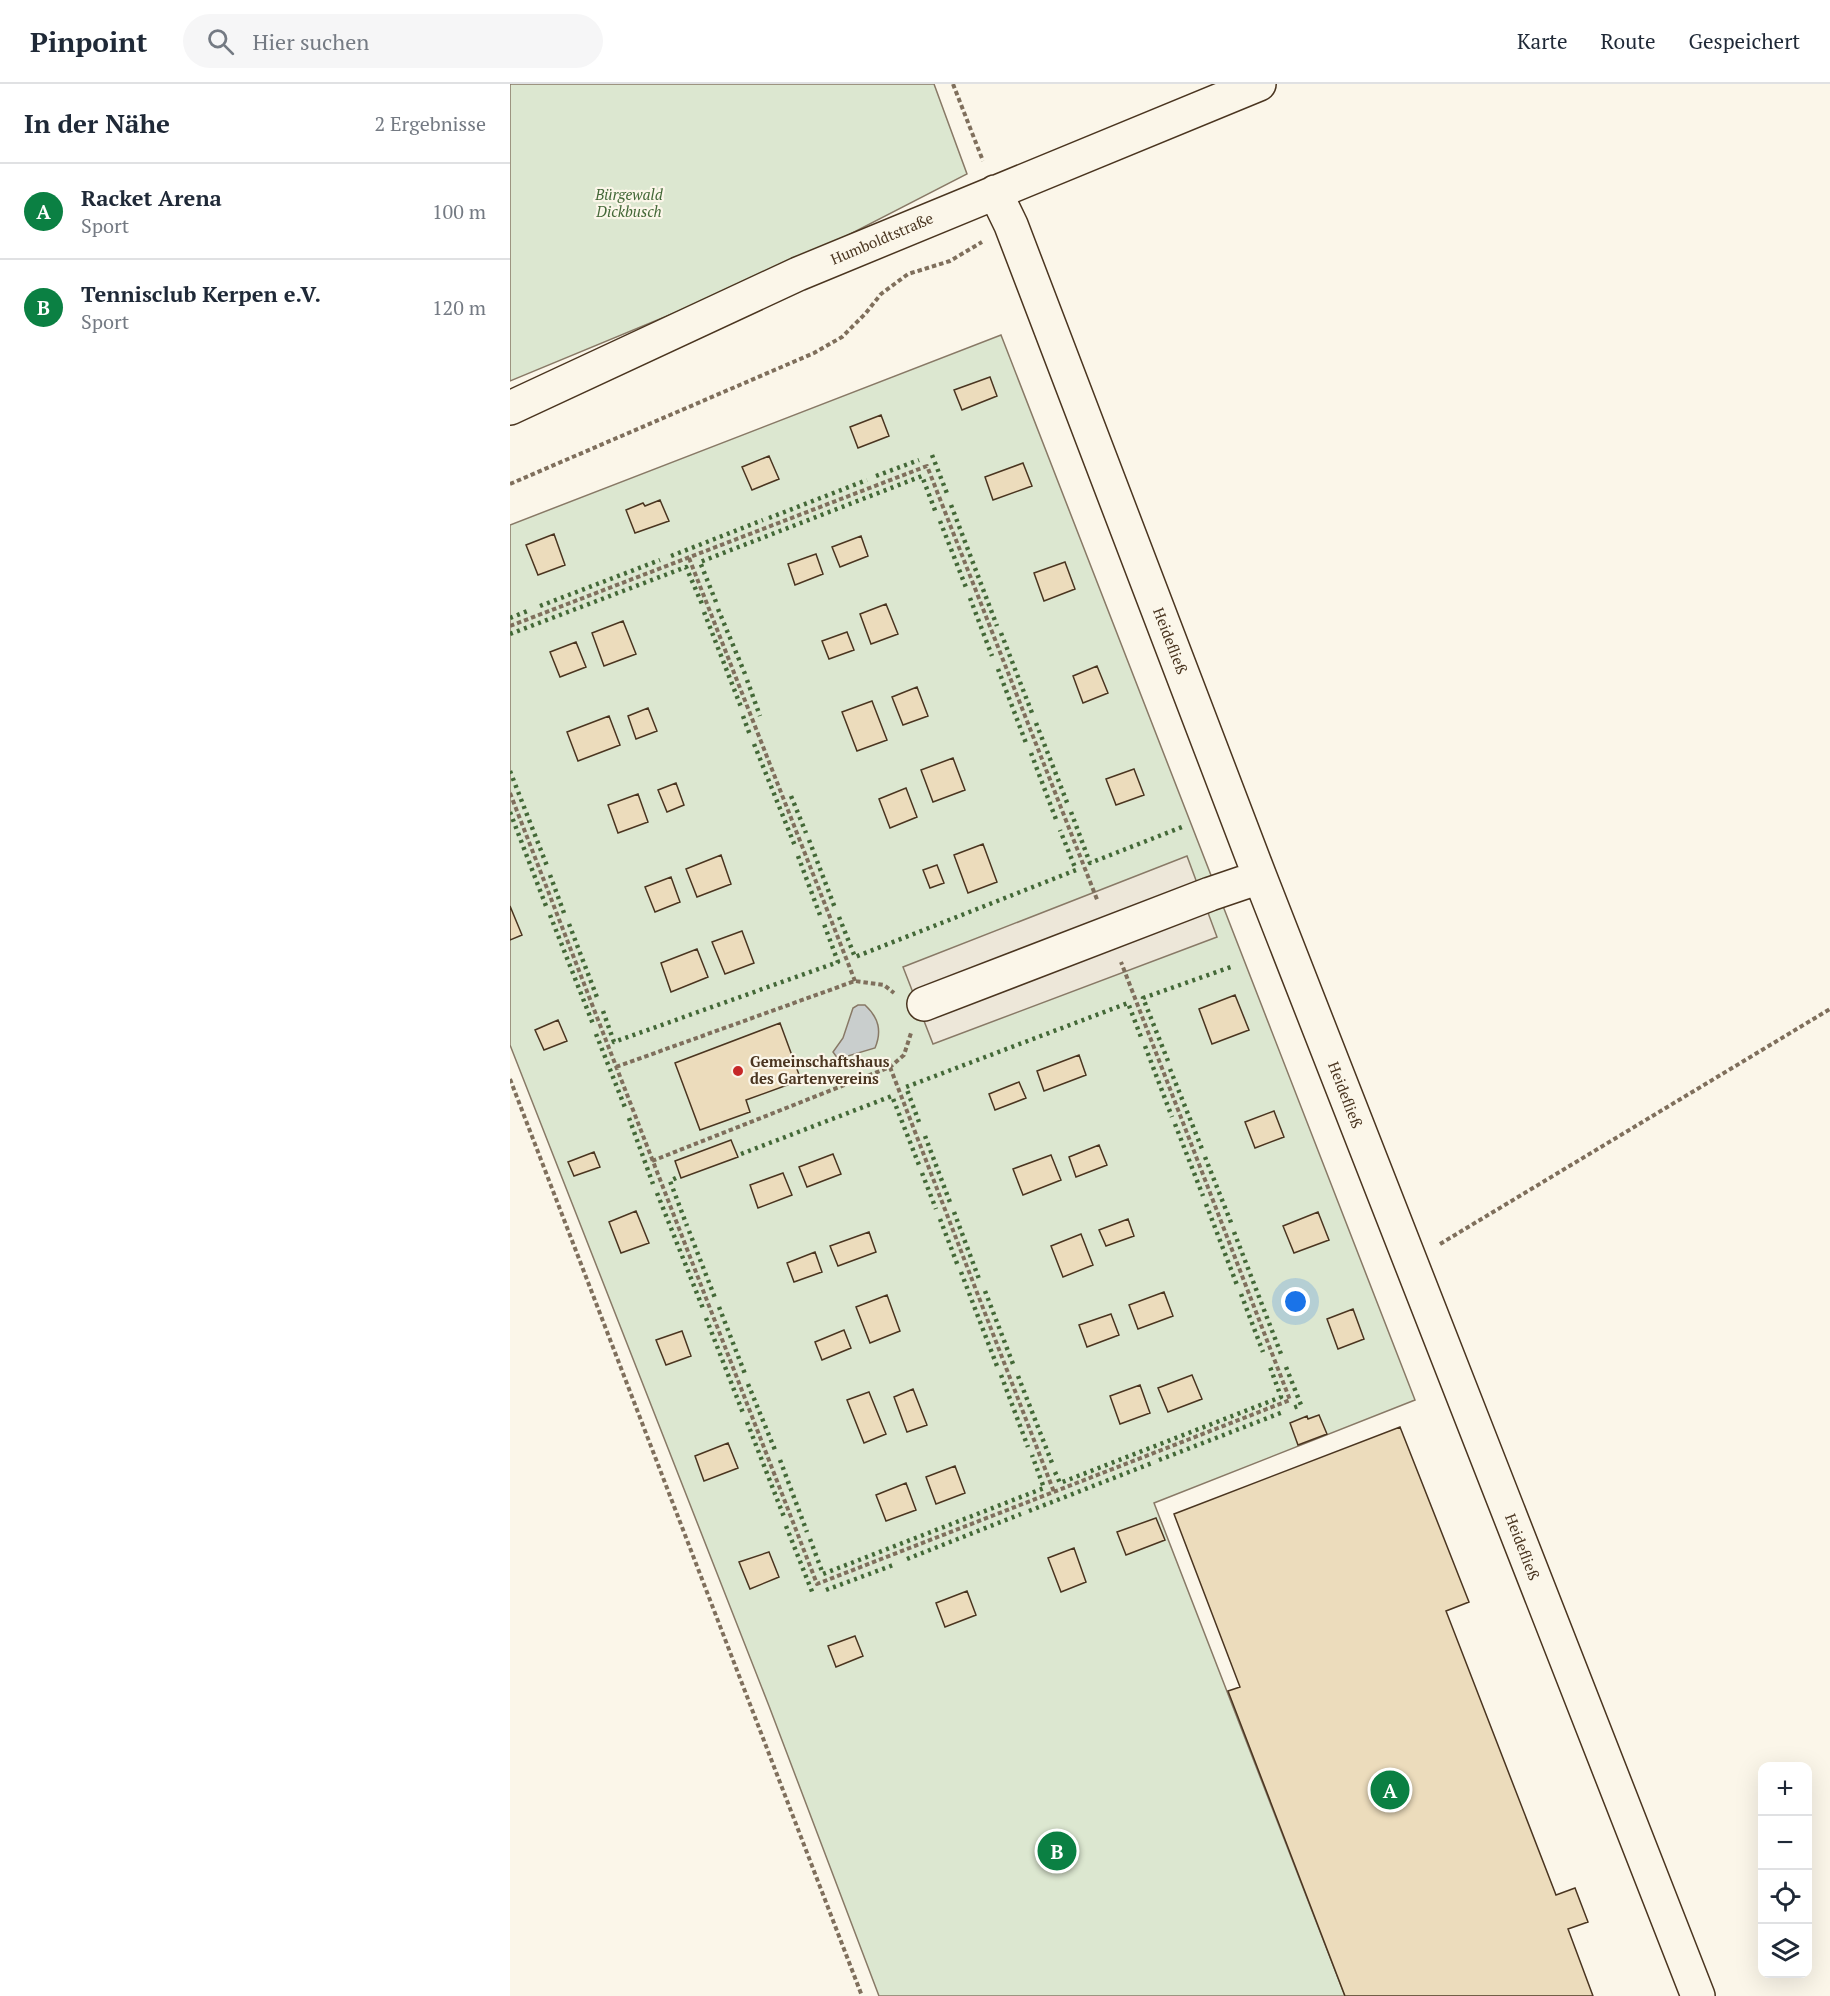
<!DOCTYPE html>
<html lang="de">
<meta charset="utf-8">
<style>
:root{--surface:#fff;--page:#f6f6f7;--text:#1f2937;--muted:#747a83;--line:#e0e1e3;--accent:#0b8043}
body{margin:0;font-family:"PT Serif",serif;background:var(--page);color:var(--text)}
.controls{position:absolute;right:18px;bottom:18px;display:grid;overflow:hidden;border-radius:12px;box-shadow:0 6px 24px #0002}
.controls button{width:54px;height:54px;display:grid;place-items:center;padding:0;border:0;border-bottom:2px solid var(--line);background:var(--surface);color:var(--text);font:30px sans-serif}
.you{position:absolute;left:786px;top:1218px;width:21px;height:21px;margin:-15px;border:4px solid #fff;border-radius:50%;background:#1a73e8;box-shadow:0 0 0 9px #1a73e833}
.badge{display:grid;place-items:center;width:39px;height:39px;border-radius:50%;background:var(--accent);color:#fff;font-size:20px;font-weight:700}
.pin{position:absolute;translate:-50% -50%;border:3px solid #fff;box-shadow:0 2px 6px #0006}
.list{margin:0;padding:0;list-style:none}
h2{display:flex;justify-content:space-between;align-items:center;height:78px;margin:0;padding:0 24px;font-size:26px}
h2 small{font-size:20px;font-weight:400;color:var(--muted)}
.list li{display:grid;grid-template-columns:39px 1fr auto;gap:18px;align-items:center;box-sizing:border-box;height:96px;padding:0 24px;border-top:2px solid var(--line)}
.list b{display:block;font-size:22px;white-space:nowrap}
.list p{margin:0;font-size:20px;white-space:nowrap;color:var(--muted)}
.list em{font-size:20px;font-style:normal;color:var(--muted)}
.icon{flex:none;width:33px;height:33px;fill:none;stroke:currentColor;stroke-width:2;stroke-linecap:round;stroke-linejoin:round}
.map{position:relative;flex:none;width:1320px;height:1912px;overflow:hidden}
header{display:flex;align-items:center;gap:36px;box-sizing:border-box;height:84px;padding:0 30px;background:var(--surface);border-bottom:2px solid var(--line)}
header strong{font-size:28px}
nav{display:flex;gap:33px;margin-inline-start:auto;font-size:21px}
.search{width:420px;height:54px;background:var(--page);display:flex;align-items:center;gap:15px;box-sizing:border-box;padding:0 21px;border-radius:33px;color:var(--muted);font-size:22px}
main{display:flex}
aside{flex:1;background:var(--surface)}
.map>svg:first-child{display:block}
.green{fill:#dce7d0;stroke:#887966;stroke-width:1.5}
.parking{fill:#ede7d9;stroke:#887966;stroke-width:1.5}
.water{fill:#c9cecd;stroke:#887966;stroke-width:1.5}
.building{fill:#ecdcbc;stroke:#4a3520;stroke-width:1.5}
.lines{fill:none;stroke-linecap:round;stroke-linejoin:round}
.minor-casing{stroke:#4a3520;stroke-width:36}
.path{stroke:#7f6f5c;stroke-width:4;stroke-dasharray:4.5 3;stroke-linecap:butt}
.minor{stroke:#fbf6e9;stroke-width:33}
.hedge{stroke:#436837;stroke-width:4.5;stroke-dasharray:3 4.5;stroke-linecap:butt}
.poi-dot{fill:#c62828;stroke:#fbf6e9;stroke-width:2}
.labels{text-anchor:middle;stroke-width:4.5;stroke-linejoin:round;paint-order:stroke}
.park-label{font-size:15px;font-style:italic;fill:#436837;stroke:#fbf6e9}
.street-label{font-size:15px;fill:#4a3520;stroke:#fbf6e9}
.poi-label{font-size:15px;font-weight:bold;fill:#4a3520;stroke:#fbf6e9;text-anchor:start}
</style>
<header>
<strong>Pinpoint</strong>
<div class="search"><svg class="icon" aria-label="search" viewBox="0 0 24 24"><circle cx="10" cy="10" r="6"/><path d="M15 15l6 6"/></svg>Hier suchen</div>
<nav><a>Karte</a><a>Route</a><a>Gespeichert</a></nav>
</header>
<main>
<aside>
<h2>In der Nähe<small>2 Ergebnisse</small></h2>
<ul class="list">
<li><span class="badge">A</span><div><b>Racket Arena</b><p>Sport</p></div><em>100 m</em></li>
<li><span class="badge">B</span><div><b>Tennisclub Kerpen e.V.</b><p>Sport</p></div><em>120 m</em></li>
</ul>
</aside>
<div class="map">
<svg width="1320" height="1912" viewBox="0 0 1320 1912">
<rect width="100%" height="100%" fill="#fbf6e9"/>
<path class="green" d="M0,0H424L457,90L278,182L0,297Z
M491,251L905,1316L644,1419L835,1912H369L259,1622L0,961V441Z"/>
<path class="parking" d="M677,772L707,853L423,960L393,883Z"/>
<path class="water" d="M348,921H355C369,934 372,947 365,964L328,975L323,968L333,954L343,924Z"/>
<path class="building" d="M480,293L487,312L452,326L444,306Z
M371,331L379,352L348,364L340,343Z
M259,372L269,395L242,406L232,383Z
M513,379L522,402L483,416L475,393Z
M150,416L159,437L125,449L116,426L133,419L135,422Z
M44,450L55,481L28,491L16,461Z
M351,452L358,472L330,483L322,463Z
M306,470L313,490L285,501L278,480Z
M555,478L565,505L534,517L524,489Z
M376,520L388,550L361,560L350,530Z
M113,537L126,570L94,582L82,549Z
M337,548L344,566L319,575L312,557Z
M66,558L76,583L50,593L40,568Z
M587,582L598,609L573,619L563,592Z
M407,603L418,632L393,641L382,613Z
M362,617L377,656L347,667L332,628Z
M138,624L147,647L126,655L118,632Z
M99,632L110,661L68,677L57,648Z
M443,674L455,706L423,718L411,686Z
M624,685L634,711L606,721L596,695Z
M166,699L174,721L157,728L148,706Z
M396,704L407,733L380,744L369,715Z
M128,710L138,738L108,749L98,721Z
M473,760L487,798L458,809L444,771Z
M211,771L221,800L187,813L176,785Z
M427,781L434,799L420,804L413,786Z
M161,793L170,818L145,828L135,803Z
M0,822L12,851L0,856Z
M232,847L244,879L215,890L202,858Z
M187,865L198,893L161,908L151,879Z
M725,911L739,946L702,960L689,925Z
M48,936L57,957L34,966L25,946Z
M270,939L291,996L236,1016L240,1028L190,1046L165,979Z
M569,971L576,991L534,1007L527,987Z
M509,998L516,1014L485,1026L479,1010Z
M764,1027L774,1053L745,1064L735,1038Z
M221,1056L228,1073L171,1094L165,1077Z
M589,1061L597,1081L566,1093L559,1073Z
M84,1068L90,1083L64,1092L58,1078Z
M323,1070L331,1090L297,1103L289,1083Z
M541,1071L551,1096L513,1111L503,1085Z
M273,1089L282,1111L248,1124L240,1101Z
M126,1127L139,1159L111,1169L99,1138Z
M808,1128L819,1156L784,1169L773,1142Z
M618,1135L624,1152L596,1162L589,1146Z
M359,1148L366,1168L328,1182L320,1162Z
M571,1150L583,1181L553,1193L541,1162Z
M305,1168L312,1188L284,1198L277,1179Z
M654,1208L663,1232L628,1245L619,1221Z
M377,1211L390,1247L360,1259L346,1223Z
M843,1225L854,1255L828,1265L817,1235Z
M601,1230L609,1251L577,1263L569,1241Z
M334,1246L341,1264L312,1276L305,1258Z
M172,1247L181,1272L156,1281L146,1256Z
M682,1291L692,1315L658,1328L648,1304Z
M630,1301L640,1329L610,1340L600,1312Z
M403,1305L417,1341L397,1348L384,1313Z
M359,1308L376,1350L354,1359L337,1316Z
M809,1331L817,1350L788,1361L780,1339L797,1332L798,1335Z
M890,1343L959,1518L936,1527L1046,1811L1065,1804L1078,1838L1058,1845L1083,1912H835L718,1607L730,1603L664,1430Z
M218,1359L228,1384L194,1397L185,1372Z
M445,1382L455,1409L426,1420L416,1393Z
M396,1399L406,1426L376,1437L366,1411Z
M646,1434L655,1456L616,1471L607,1448Z
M564,1464L576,1498L551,1508L538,1474Z
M259,1468L269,1493L240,1505L229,1478Z
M457,1507L466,1531L435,1543L426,1519Z
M345,1552L353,1572L326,1583L318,1562Z"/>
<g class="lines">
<g class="minor-casing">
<path id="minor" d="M485,108L501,141L750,793L1188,1912
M0,324L288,190L749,0
M414,920L700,810L750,793"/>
</g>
<path class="path" d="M443,0L473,77
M0,400L304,269L332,253L355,230L371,210L398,190L440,177L472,158
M179,474L345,897
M0,542L417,382L588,818
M0,709L307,1500L780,1316L611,878
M106,983L345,897L374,901L384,909
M380,983L544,1408
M0,995L352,1912
M142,1077L380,983L394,971L401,949
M930,1160L1320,925"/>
<use href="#minor" class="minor"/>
<path class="hedge" d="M422,371L438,412
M366,392L409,376
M441,421L487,542
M259,434L357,396
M430,437L457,506
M161,472L253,436
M460,514L482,572
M206,518L190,478L412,392L426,429
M30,522L150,476
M208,525L235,590
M194,528L231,623
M0,534L20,526
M491,549L522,629
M0,550L176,483L192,520
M488,585L516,659
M237,596L250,632
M233,632L240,651
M526,639L558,721
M244,660L285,762
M521,669L547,738
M0,687L37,782
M281,712L296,749
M0,728L36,822
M561,728L580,779L672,743
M299,756L325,824
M288,772L310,831
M40,791L54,829
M40,831L83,940
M329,833L345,873L566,786L550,746
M59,840L88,916
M93,927L104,958L328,878L314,840
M86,950L116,1026
M635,962L662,1033
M658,977L633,914L721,883
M660,985L692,1065
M119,1034L143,1100
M409,1038L396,1003L618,919L631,953
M665,1040L693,1112
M415,1052L441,1121
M231,1070L382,1012L409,1081
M695,1073L722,1141
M412,1089L426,1125
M166,1094L160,1097L177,1142
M147,1109L194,1227
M696,1120L727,1201
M444,1128L469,1195
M430,1135L448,1182
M179,1147L205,1214
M724,1148L771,1270
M451,1188L487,1282
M475,1207L503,1280
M731,1210L753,1268
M209,1223L235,1290
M196,1234L233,1329
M776,1283L791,1321L783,1324
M491,1291L518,1363
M508,1292L542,1379
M238,1300L265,1366
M237,1338L274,1433
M270,1376L297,1448
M649,1376L773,1328
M545,1388L550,1399L771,1313L759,1280
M519,1427L642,1379
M276,1442L303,1510
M300,1455L313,1490L534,1404L522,1371
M397,1475L511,1430
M316,1506L386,1480"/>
</g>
<circle class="poi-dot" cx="228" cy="987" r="6"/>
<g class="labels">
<g class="park-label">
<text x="119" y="116">Bürgewald<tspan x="119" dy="17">Dickbusch</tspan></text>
</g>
<g class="street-label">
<text transform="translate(372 155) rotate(-23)" y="5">Humboldtstraße</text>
<text transform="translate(660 557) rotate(69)" y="5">Heidefließ</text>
<text transform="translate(835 1011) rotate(69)" y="5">Heidefließ</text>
<text transform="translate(1012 1463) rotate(69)" y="5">Heidefließ</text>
</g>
<g class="poi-label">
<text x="240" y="983">Gemeinschaftshaus<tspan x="240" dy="17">des Gartenvereins</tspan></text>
</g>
</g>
</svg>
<div class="controls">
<button>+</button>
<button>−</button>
<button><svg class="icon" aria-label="locate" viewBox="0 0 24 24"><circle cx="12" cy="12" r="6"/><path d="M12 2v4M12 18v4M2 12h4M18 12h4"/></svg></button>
<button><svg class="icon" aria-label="layers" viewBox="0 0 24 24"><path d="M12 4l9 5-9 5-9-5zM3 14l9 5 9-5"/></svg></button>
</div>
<div class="you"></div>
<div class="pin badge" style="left:880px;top:1706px">A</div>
<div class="pin badge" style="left:547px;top:1767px">B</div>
</div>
</main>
